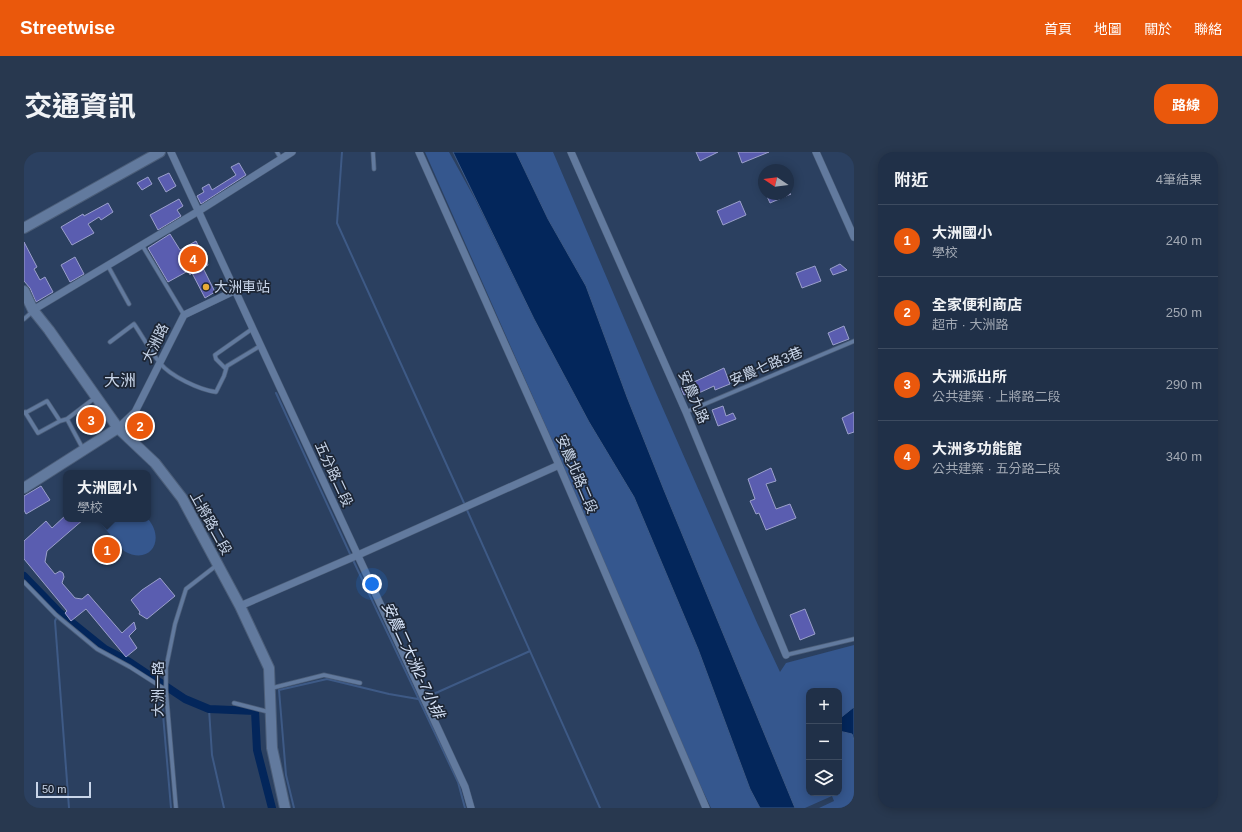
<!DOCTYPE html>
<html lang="zh-TW">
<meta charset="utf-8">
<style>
:root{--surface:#203048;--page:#28384f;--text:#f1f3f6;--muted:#a2a9b4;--line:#3d4b60;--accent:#ea580c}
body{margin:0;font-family:Helvetica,"Noto Sans TC",sans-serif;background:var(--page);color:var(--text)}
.controls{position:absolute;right:12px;bottom:12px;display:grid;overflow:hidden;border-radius:8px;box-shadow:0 2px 10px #0003}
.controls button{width:36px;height:36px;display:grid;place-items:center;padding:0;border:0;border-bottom:1px solid var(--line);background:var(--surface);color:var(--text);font:20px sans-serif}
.compass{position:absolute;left:734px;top:12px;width:36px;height:36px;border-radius:50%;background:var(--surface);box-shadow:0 2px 10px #0003;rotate:283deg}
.scale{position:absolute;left:12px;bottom:10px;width:55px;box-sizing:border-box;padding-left:4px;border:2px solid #c8d5e9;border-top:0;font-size:11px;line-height:14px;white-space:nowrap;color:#c8d5e9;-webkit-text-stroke:3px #1d2635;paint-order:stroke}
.you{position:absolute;left:348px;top:432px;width:14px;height:14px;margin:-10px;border:3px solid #fff;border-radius:50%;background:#1a73e8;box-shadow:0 0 0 6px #1a73e833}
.badge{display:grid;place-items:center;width:26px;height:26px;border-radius:50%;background:var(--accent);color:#fff;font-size:13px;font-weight:700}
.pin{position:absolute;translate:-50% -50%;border:2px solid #fff;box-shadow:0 1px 4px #0006}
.popup{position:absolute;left:39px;top:318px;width:88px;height:52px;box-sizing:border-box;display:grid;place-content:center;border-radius:8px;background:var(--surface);filter:drop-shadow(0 1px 3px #0005);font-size:13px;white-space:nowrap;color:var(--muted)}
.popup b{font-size:15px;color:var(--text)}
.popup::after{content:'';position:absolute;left:50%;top:100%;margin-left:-8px;border:8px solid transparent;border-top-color:var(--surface)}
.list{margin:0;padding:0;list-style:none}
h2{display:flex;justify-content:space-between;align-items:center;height:52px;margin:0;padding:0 16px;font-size:17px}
h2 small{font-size:13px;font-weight:400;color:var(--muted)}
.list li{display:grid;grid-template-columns:26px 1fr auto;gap:12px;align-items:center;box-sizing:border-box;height:72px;padding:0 16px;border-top:1px solid var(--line)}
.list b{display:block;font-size:15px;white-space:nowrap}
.list p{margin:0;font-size:13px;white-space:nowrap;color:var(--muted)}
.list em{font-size:13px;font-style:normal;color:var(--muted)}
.icon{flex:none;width:22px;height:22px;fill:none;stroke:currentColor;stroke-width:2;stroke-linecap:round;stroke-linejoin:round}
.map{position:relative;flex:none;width:830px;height:656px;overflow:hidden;border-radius:16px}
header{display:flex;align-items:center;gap:24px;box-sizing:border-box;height:56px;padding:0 20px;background:var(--accent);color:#fff}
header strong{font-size:19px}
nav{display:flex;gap:22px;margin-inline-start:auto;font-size:14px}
.intro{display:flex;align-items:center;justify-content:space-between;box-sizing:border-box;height:96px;padding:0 24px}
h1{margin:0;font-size:28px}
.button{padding:10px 18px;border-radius:16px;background:var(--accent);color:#fff;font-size:14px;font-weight:700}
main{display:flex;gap:24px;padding:0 24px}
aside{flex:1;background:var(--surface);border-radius:16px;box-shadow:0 2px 10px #0003}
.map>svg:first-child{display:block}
.green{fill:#35578e;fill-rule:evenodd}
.water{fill:#03265b;stroke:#3e5a86}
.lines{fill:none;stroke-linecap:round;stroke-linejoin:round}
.stream{stroke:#3e5a86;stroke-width:2}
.canal{stroke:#03265b;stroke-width:8}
.building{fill:#5a5db0;stroke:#9ba0cb}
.lane-casing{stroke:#4c5e79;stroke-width:5}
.street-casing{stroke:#4c5e79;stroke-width:8}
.secondary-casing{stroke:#4c5e79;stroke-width:12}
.lane{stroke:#627a9e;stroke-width:3.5}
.street{stroke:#627a9e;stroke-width:7}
.secondary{stroke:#627a9e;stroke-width:10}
.poi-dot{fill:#e8ab37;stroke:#1d2635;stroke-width:1.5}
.labels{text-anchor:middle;stroke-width:3.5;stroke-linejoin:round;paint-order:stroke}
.poi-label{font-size:14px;fill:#c8d5e9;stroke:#1d2635;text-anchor:start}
.street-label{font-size:14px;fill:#c8d5e9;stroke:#1d2635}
.water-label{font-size:15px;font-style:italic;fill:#d8e5fa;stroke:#1d2635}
.quarter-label{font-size:16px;fill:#c8d5e9;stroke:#1d2635}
</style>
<header>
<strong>Streetwise</strong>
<nav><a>首頁</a><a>地圖</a><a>關於</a><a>聯絡</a></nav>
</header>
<div class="intro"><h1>交通資訊</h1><a class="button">路線</a></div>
<main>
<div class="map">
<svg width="830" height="656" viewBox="0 0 830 656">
<rect width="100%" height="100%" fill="#2b4060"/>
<path class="green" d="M401,0H425L451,47L510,167L565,270L610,345L674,497L726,637L736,656H687L668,616L538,311Z
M492,0H529L629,234L734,473L756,520L762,511L830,493V656H795L810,649L808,644L781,656H771L640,338L603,245L562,134L524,67ZM785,539H815V641H785Z
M73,367H124C142,388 126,414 100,399Z"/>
<path class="water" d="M429,0H492L524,67L562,134L603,245L640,338L771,656H736L726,637L674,497L610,345L565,270L510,167Z
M830,555V588L828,582L815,579V567Z"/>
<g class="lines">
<path class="stream" d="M318,0L313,71L440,351
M252,241L327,404
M443,358L576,656
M329,408L434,630L441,656
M35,460L31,469L45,656
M132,527L137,539L147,656
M185,557L188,603L200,656
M270,656L262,623L255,538L303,527L365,542L394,547L414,540L506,499"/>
<path class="canal" d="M0,424L35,460L81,497L104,509L161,547L185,557L231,559L233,598L248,656"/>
</g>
<path class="building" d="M672,0H694L676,9Z
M714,0H745L718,11Z
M215,11L222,23L177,52L173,44L180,40L178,36L185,32L188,38L212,23L207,15Z
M145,21L152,34L142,40L134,26Z
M124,25L128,32L118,38L113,31Z
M742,42H767L746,51Z
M155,47L159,54L153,58L157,64L134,78L126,63Z
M716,49L722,63L699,73L693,59Z
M84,51L89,60L77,68L75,65L64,72L70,81L48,93L37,75L59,62L60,64Z
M146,82L156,98L172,89L184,113L179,116L191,140L181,146L168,121L166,123L164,119L144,130L124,96Z
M0,90L13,115L10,117L16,128L21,125L29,140L12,150L6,136L0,129Z
M51,105L60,122L46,130L37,113Z
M816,112L823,118L809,123L806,117Z
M791,114L797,129L778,136L772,121Z
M820,174L825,187L809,193L804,181Z
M700,216L706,232L691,238L690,234L666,245L664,241L660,243L657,236Z
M699,254L702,264L709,261L712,267L694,274L688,258Z
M830,260V280L824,282L818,266Z
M747,316L752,329L742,332L752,357L766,352L772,366L742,378L735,361L732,362L726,349L731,347L724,327Z
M17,334L26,348L2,362L0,358V344Z
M42,363V367H45L48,370L51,367H60L23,399L21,410L31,422L36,419L39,421L40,425L38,431L51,446L58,447L64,442L98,481L110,470L112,477L105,484L113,496L102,505L62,457L47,469L41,461L43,459L0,407V389L22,369L28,376Z
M136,426L151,444L123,467L115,462L116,460L107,448L118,438Z
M781,457L791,482L776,488L766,463Z"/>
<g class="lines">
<g class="lane-casing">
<path id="lane" d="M253,0L257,7
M349,0L350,17
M118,93L160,163
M84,114L105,152
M0,167L8,160
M86,190L110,172C119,185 126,199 136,211C146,224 176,238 192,240L200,224L203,214L236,194
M202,217L192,207L191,203L228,177
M1,260L14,281L36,269L43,267L72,245
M662,260L830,189
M1,261L23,249L36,269
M43,267L59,297
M0,430L32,463L73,497L106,515L142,538
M762,503L830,487
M248,536L300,523L336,531
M210,551L245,560
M152,656L142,538V516L151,472L162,437L193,413"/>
</g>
<g class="street-casing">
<path id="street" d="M147,0L441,635L447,656
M395,0L535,313L682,656
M547,0L662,260L762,503
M792,0L830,85
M9,158L173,60L268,0
M94,276L111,260L160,163L210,139
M216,454L334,403L535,313"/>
</g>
<g class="secondary-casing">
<path id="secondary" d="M0,76L136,0
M0,139L9,158L25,178L94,276L131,311L158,346L216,454L245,516L248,596L261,656
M0,336L94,276"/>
</g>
<use href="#lane" class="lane"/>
<use href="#street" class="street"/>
<use href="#secondary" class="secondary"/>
</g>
<circle class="poi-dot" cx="182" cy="135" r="4"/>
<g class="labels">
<g class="poi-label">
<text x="190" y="140">大洲車站</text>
</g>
<g class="street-label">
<text transform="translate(131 191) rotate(-64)" y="5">大洲路</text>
<text transform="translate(742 214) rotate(-23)" y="5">安農七路3巷</text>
<text transform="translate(670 245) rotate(67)" y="5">安農九路</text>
<text transform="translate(310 322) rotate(65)" y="5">五分路二段</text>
<text transform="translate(553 322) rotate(67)" y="5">安農北路二段</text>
<text transform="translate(187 371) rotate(61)" y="5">上將路二段</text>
<text transform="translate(134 537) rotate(-90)" y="5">大洲一路</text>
</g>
<g class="water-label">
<text transform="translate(389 508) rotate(65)" y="5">安農二大洲2-7小排</text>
</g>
<g class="quarter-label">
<text x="96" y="234">大洲</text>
</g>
</g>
</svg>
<div class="controls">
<button>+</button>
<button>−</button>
<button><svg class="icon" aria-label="layers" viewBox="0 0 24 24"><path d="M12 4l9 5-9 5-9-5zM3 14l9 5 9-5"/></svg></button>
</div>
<svg class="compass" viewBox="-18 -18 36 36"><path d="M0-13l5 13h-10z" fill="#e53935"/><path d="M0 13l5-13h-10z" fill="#a2a9b4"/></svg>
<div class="scale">50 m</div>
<div class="you"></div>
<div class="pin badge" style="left:83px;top:398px">1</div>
<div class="popup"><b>大洲國小</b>學校</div>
<div class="pin badge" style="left:116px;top:274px">2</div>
<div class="pin badge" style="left:67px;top:268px">3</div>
<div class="pin badge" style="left:169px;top:107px">4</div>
</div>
<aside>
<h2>附近<small>4筆結果</small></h2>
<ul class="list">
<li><span class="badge">1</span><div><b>大洲國小</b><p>學校</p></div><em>240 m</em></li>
<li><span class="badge">2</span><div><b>全家便利商店</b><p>超市 · 大洲路</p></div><em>250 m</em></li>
<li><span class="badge">3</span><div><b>大洲派出所</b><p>公共建築 · 上將路二段</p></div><em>290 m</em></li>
<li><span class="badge">4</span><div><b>大洲多功能館</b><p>公共建築 · 五分路二段</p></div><em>340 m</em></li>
</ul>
</aside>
</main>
